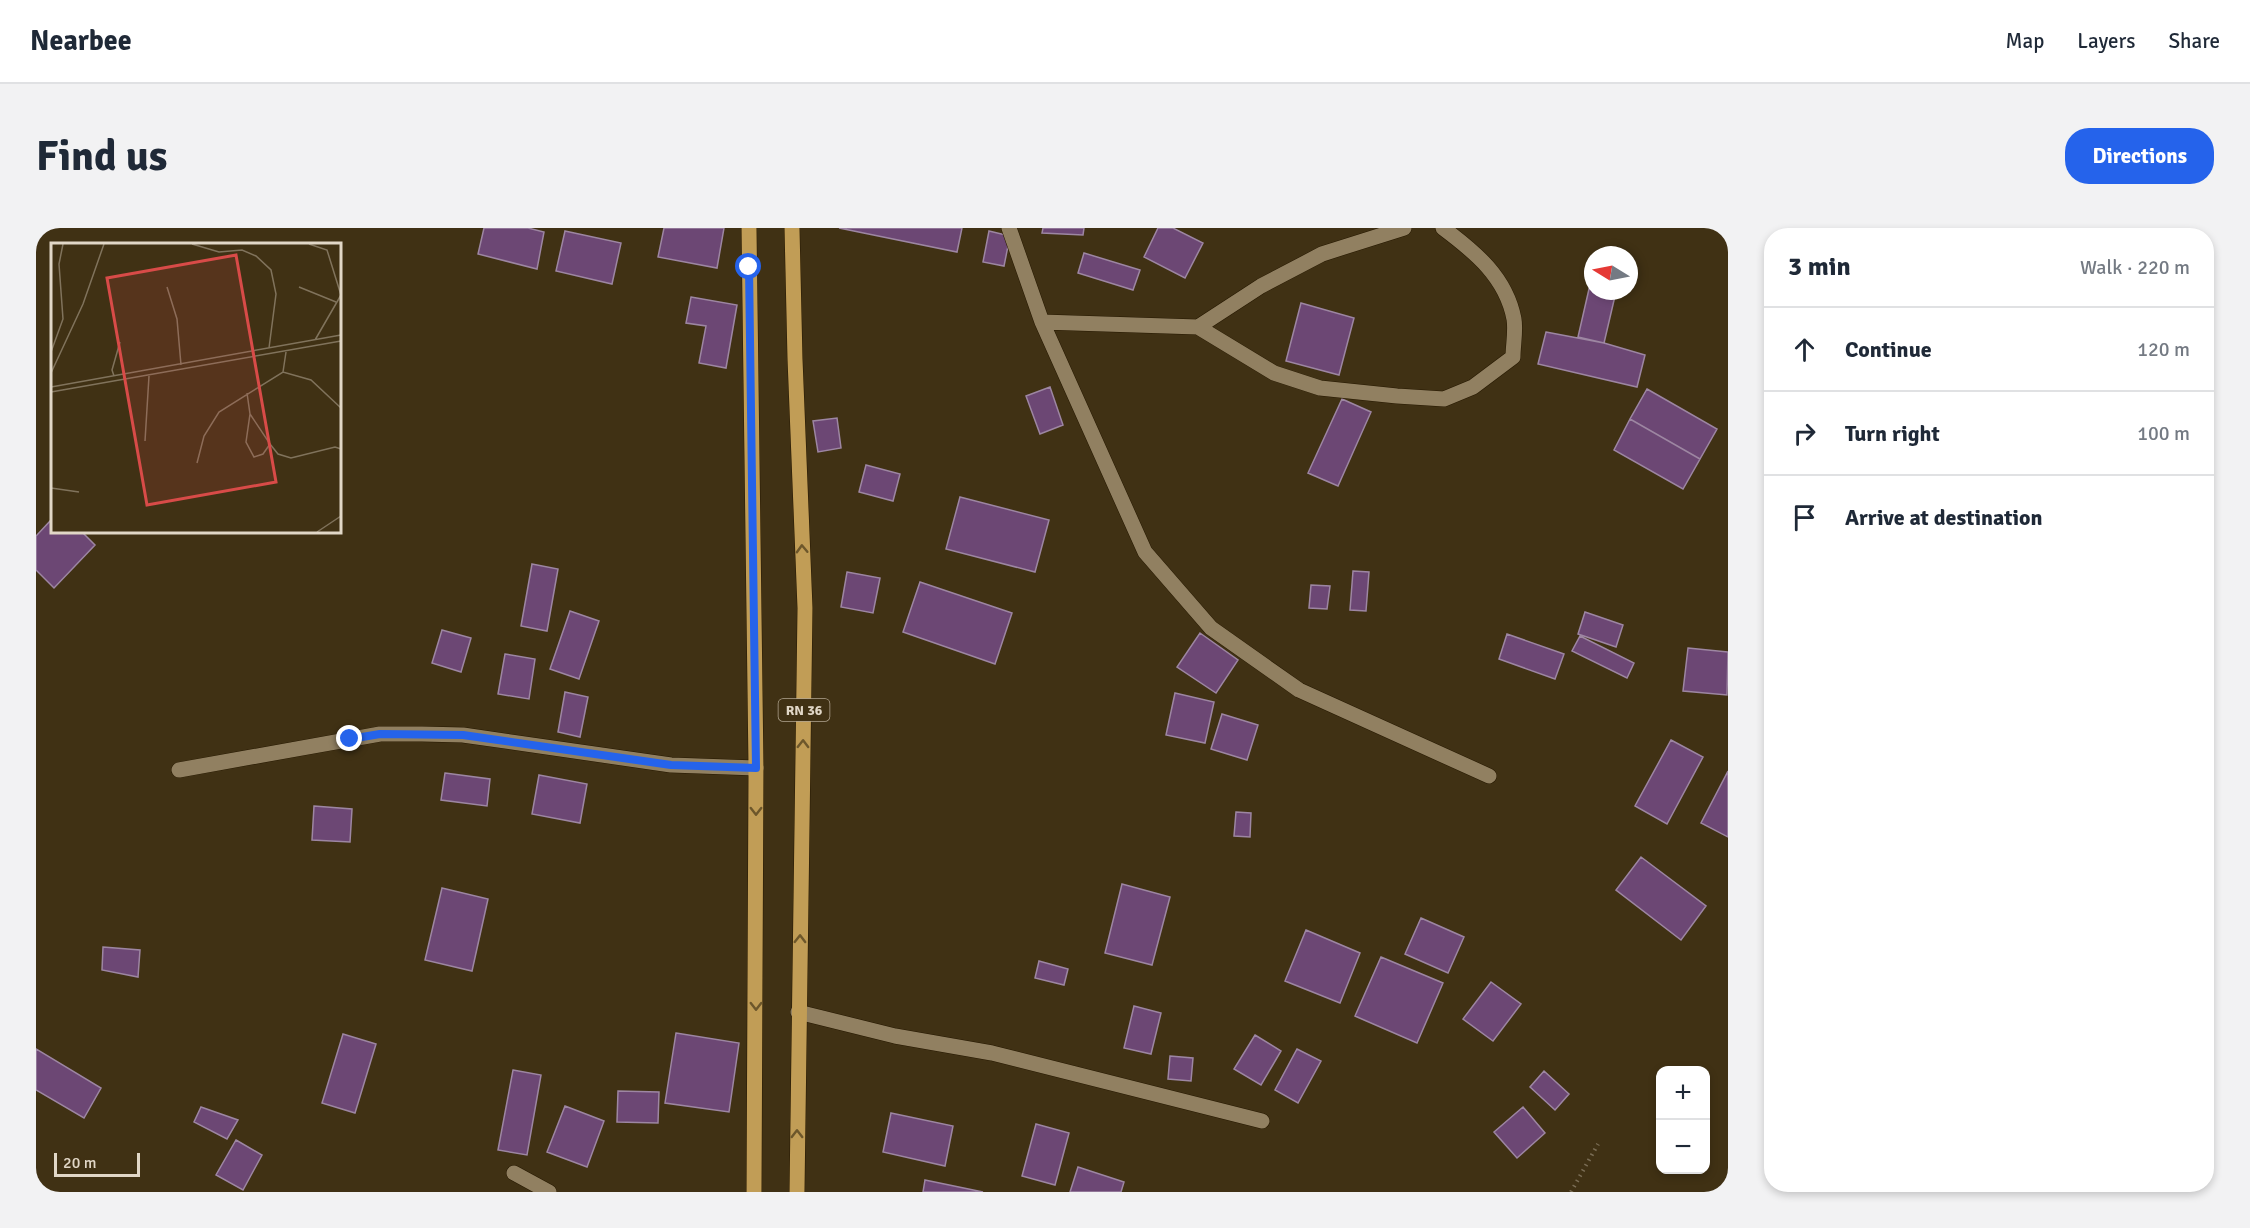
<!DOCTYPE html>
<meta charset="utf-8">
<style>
:root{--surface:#fff;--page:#f2f2f3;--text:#1f2937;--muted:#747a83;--line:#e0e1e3;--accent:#2563eb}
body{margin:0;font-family:Signika,sans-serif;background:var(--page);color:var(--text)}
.controls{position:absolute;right:18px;bottom:18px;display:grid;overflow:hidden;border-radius:12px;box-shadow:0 3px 9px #0003}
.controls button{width:54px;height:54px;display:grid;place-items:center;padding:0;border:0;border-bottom:2px solid var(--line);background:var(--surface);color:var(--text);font:30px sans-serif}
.compass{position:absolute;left:1548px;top:18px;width:54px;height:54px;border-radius:50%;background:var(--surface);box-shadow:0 3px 9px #0003;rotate:280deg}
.scale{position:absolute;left:18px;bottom:15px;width:86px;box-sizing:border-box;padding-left:6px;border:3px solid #e1d7c7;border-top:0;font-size:16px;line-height:21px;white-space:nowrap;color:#e1d7c7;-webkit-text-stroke:4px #403114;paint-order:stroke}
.stop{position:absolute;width:18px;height:18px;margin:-14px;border:4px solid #2563eb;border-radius:50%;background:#fff}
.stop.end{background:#2563eb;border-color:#fff;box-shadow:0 2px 6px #0008}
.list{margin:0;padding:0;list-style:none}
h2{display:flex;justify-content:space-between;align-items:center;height:78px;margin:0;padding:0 24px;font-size:26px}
h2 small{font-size:20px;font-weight:400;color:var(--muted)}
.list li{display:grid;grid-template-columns:39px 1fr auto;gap:18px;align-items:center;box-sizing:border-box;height:84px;padding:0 24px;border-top:2px solid var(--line)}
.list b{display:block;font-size:22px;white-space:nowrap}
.list em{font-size:20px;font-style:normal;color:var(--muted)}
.icon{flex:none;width:33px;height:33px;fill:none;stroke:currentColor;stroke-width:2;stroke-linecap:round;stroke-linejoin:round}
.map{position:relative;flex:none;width:1692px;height:964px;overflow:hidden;border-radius:24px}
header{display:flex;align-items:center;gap:36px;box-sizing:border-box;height:84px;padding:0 30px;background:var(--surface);border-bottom:2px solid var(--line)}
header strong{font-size:28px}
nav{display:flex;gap:33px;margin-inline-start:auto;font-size:21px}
.intro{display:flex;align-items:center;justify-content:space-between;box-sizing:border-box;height:144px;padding:0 36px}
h1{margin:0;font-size:42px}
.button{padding:15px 27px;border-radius:24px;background:var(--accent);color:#fff;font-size:21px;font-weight:700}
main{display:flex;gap:36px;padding:0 36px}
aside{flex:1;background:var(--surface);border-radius:24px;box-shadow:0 3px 9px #0003}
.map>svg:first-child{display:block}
.building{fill:#6c4774;stroke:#9d86a2;stroke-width:1.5}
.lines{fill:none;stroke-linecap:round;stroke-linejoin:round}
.minor-casing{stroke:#261800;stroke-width:16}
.major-casing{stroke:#261800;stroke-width:16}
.path{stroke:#7a6d55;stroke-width:4;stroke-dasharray:1.5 4.5;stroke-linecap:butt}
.minor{stroke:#918061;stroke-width:15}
.major{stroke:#c19d56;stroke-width:15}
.oneway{stroke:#6d572b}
.route{stroke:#2563eb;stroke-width:8}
.labels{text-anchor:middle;stroke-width:5;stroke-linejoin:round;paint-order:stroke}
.shield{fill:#403114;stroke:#b1a591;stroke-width:1.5}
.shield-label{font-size:14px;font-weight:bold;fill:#e1d7c7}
.inset-road{fill:none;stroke:#80735c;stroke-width:1.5}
.view{fill:#d84b48;fill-opacity:0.15;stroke:#d84b48;stroke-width:3}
.inset-edge{fill:none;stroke:#e1d7c7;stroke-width:3}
</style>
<header>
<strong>Nearbee</strong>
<nav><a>Map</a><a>Layers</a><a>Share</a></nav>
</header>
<div class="intro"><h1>Find us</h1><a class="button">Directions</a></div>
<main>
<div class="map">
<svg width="1692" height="964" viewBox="0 0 1692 964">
<rect width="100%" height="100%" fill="#403114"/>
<path class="building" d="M448,0H492L508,4L501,41L442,26Z
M628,0H688L681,40L622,29Z
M803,0H926L921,24Z
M1007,0H1048L1047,7L1006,5Z
M1122,0H1137L1167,15L1149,50L1108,29Z
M529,3L585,15L576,56L520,43Z
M953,3L974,8L968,38L947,34Z
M1048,25L1104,42L1097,62L1042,45Z
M1553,61L1579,68L1568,115L1542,109Z
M655,69L701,77L690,140L663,135L670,98L650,95Z
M1265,75L1318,90L1303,147L1250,133Z
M1510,104L1568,115L1609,127L1601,159L1502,136Z
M1014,159L1027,197L1004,206L990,168Z
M1611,161L1681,201L1664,231L1594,191Z
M1306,171L1335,184L1302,258L1272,245Z
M801,190L805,220L782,224L777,193Z
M1594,191L1664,231L1647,261L1578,222Z
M830,237L864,246L857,273L823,264Z
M924,269L1013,292L999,344L910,321Z
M16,291V303H45L59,317L18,360L0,342V308Z
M496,336L522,341L511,403L485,398Z
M1317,343L1333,344L1330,383L1314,382Z
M811,344L844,350L837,385L805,379Z
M884,354L976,385L959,436L867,404Z
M1275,357L1294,358L1291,381L1273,380Z
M534,383L563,393L543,451L514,441Z
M1549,384L1587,397L1580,419L1542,406Z
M406,402L435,410L425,444L396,435Z
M1164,405L1202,432L1180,465L1141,439Z
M1471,406L1528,426L1519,451L1463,431Z
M1544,408L1598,435L1591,450L1536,423Z
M1652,420L1692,424L1691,467L1647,463Z
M469,426L499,431L493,471L462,466Z
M529,464L552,469L544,509L522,504Z
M1139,465L1178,474L1169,515L1130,507Z
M1186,486L1222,497L1211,532L1175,521Z
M1635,512L1667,529L1631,596L1599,578Z
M1692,543V609L1665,595Z
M409,545L454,551L451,578L405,572Z
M503,547L551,556L544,595L496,586Z
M278,578L316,581L314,614L276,612Z
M1200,584L1215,585L1214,609L1198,608Z
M1605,629L1670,678L1645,712L1580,662Z
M1086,656L1134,669L1116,737L1069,725Z
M406,660L452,671L436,743L389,732Z
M1385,690L1428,709L1412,745L1369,726Z
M1270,702L1324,725L1304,775L1249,753Z
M67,719L104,722L102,749L66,742Z
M1345,729L1407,755L1381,815L1319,788Z
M1003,733L1032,741L1028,757L999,750Z
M1455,754L1485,776L1457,813L1427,791Z
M1098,778L1125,785L1115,826L1088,820Z
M640,805L703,815L693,884L629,875Z
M307,806L340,816L319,885L286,875Z
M1219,807L1245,823L1225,857L1198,841Z
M0,821L65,860L48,890L0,862Z
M1261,821L1285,833L1262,875L1239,862Z
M1134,828L1157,830L1155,853L1132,851Z
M477,842L505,847L491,927L462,922Z
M1508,843L1533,866L1519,882L1494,859Z
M582,863L623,864L622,895L581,894Z
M529,878L568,893L551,939L511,924Z
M165,879L202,892L191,911L158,894Z
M1487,879L1509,905L1481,930L1458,904Z
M855,885L917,898L909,938L847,924Z
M1000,896L1033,905L1019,957L986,948Z
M200,912L226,927L207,962L180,947Z
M1042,939L1088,954L1085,964H1034Z
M889,952L947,964H887Z"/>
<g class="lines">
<g class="minor-casing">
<path id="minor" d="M973,0L1006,94L1109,324L1175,400L1263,462L1453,548
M1006,94L1162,99L1238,145L1284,160L1361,168L1408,171L1437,159L1477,129C1477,117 1480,103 1478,91C1470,49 1439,24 1407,0
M1162,99L1225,58L1286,26L1368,0
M143,542L344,506H386L427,507L635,537L720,540
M762,784L859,808L956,825L1226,893
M478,945L513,964"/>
</g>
<g class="major-casing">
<path id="major" d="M713,0L720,540L718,964
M756,0L759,131L769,380L761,964"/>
</g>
<path class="path" d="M1535,964L1562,916"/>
<use href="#minor" class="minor"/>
<use href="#major" class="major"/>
</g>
<defs><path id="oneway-chevron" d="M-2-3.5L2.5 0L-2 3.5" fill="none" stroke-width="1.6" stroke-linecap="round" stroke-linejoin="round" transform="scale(1.5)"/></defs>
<g class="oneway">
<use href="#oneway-chevron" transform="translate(766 321) rotate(-92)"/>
<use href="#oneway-chevron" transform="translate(767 516) rotate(-89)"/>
<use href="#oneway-chevron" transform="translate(720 583) rotate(90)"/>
<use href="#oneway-chevron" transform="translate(764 711) rotate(-89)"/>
<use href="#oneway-chevron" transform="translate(720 778) rotate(90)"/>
<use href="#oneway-chevron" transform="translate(761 906) rotate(-90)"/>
</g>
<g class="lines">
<path class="route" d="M314,511L344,506L427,507L635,537L720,540L713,39"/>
</g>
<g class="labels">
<rect class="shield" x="742.5" y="471" width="51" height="22" rx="4.5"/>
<g class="shield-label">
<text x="768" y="487">RN 36</text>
</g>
</g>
<g transform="translate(15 15)">
<rect width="290" height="290" fill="#403114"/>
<path class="inset-road" d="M141,1L168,9L191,7L205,13L220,27L225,51L218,105M258,1L276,7L290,52M116,44L126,76L130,122M248,44L285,59M264,97L290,52M0,109L12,76L8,21L12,1M232,129L235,109M0,130L32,61L53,1M63,133L61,127L69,99M0,144L290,92M0,149L290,98M196,150L199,171L195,199L203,214L212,211L219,201L199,171M94,198L98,133M219,201L227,211L240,215L284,204L290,206M146,220L153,193L168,169L232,129L260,137L290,165M0,245L28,249M266,289L290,273"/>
<path class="view" d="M185,12L225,239L96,262L56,35Z"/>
<rect width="290" height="290" class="inset-edge"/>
</g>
</svg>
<div class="controls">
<button>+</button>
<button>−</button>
</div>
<svg class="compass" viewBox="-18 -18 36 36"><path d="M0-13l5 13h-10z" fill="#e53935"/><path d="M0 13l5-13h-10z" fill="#747a83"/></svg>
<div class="scale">20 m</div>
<div class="stop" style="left:713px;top:39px"></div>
<div class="stop end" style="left:314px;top:511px"></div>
</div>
<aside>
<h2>3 min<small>Walk · 220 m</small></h2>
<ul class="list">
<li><svg class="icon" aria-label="ahead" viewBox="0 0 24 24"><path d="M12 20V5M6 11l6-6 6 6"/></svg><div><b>Continue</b></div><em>120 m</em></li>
<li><svg class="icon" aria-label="right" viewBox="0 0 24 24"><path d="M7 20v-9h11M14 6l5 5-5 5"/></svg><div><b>Turn right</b></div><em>100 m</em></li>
<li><svg class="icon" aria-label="arrive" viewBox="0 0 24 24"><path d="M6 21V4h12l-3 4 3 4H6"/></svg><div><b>Arrive at destination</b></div></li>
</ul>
</aside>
</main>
